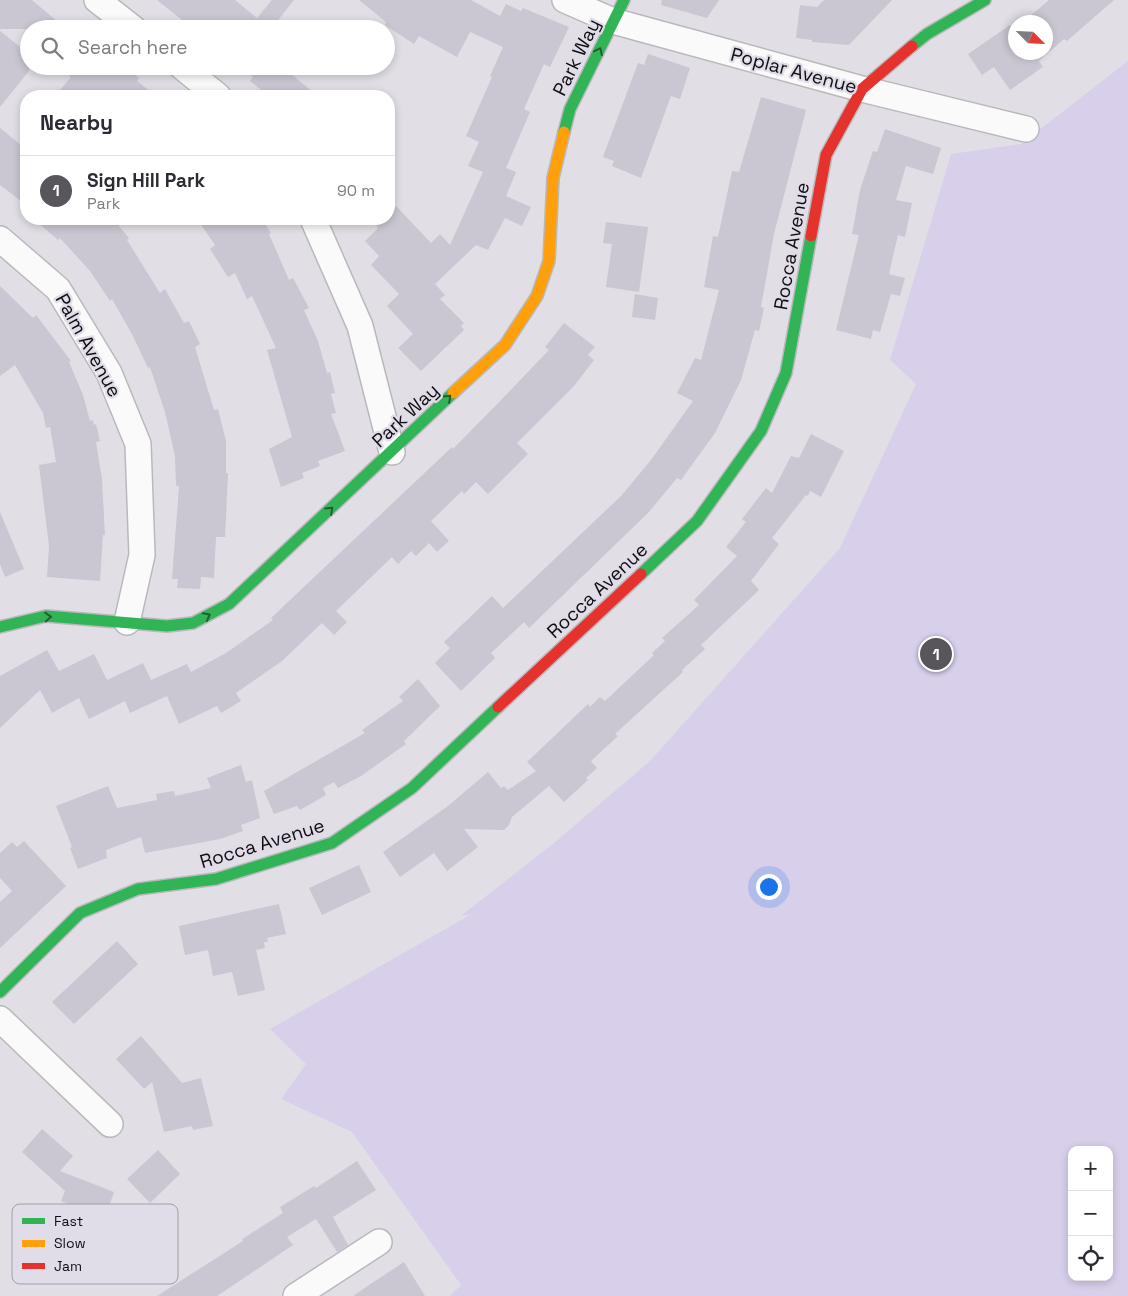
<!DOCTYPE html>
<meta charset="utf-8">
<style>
:root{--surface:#fff;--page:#f2f2f3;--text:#2b2b33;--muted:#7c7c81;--line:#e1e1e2;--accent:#58565b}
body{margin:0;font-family:"Space Grotesk",sans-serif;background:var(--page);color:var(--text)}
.controls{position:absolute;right:15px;bottom:15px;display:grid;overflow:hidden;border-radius:10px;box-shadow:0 2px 8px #0003}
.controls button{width:45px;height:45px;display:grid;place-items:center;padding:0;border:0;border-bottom:1px solid var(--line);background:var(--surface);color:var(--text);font:25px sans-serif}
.compass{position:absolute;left:1008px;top:15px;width:45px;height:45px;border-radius:50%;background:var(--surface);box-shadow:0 2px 8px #0003;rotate:114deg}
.you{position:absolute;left:768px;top:886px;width:18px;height:18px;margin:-12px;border:4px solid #fff;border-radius:50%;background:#1a73e8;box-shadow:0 0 0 8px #1a73e833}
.badge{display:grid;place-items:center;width:32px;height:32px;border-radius:50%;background:var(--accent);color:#fff;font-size:16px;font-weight:700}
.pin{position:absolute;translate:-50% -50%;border:2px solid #fff;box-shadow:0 1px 5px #0006}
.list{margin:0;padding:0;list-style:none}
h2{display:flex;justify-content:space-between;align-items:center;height:65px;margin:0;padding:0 20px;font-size:21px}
h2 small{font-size:16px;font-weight:400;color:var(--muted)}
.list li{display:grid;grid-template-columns:32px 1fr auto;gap:15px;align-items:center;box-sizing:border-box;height:70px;padding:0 20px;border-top:1px solid var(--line)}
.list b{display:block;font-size:19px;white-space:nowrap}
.list p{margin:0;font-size:16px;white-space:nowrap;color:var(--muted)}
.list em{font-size:16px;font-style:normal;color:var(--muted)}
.icon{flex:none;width:28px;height:28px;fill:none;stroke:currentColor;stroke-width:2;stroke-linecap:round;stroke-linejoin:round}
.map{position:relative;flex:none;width:1128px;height:1296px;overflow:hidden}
.search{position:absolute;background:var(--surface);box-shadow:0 2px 8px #0003;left:20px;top:20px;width:375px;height:55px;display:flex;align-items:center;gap:12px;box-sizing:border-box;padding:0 18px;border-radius:28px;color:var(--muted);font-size:19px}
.panel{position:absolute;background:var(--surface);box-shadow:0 2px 8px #0003;left:20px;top:90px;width:375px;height:135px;border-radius:20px}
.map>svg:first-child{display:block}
.green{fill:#d8cfeb;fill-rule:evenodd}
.building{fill:#cac6d2}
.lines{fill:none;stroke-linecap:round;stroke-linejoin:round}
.street-casing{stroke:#b9b8bd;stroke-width:28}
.fast-casing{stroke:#b9b8bd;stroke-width:14}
.slow-casing{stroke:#b9b8bd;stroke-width:14}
.jam-casing{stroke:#b9b8bd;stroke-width:14}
.street{stroke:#fafafb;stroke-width:25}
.fast{stroke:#30b455;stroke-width:11}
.slow{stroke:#ff9f0a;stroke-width:11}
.jam{stroke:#e5322d;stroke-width:11}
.oneway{stroke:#1f6033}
.labels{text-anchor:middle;stroke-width:4.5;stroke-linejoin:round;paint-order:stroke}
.street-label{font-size:19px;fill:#0e0d11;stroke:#e0dce8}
.key{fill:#e0dce8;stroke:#a19ea8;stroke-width:1}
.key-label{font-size:14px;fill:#0e0d11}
</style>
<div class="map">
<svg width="1128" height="1296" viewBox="0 0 1128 1296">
<rect width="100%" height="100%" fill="#e1dfe5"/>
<path class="green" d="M1128,61V1296H450L461,1285L352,1132L281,1099L306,1064L270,1029L470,915H462L554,843L650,761L840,548L916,384L890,360L951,154L1021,144ZM1072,1150H1109V1277H1072Z"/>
<path class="building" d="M0,0H32L66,29H0Z
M157,0H235L257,18L272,0H294L271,29H193Z
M359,0H471L500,16L506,4L521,11L523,8L569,27L550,67L544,64L524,109L530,112L506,168L516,172L506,196L531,207L522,226L505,218L488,250L476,245L435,284L445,295L440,299L464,323L461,326L464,330L421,371L398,348L413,334L387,306L399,294L371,265L379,256L365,241L378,228L376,225L383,219H389V213L396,206L431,243L440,234L450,245L483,172L468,166L479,142L466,136L492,77L490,76L503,47L470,32L457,57L419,36L414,44L385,25L386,22Z
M662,0H719L707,18L661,5Z
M824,0H892L849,45L812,42V40L796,38L800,5L817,7Z
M1049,0H1114L1067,41L1064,39L1039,61L1043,67L1010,90L994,67L982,75L968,54L1010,25L1014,31L1016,29V52H1046V22H1023Z
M0,31L29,54V71L0,107Z
M648,54L690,68L680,99L671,96L641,178L612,166L614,161L603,157L638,63L644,65Z
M58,66H124L139,78L137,81L156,96H55L71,77Z
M240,66H281L318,96H269L250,81L253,77Z
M761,97L806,110L774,234L761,307L764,308L759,331L755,330L741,380L715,433L681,480L677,478L649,512L529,628L524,622L491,653L495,658L461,691L435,663L450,648L444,642L492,596L503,608L603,513L621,496L651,460L693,401L677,393L695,358L701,360L719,290L704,287L713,236L718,237L732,171L739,172Z
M0,128L26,149V205L0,185Z
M885,129L941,148L933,174L906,166L896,200L912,203L905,237L898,235L889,274L905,278L900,296L891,294L880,332L873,330L871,339L836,330L859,235L852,234L860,190L873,151L877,152Z
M34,219H113L129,238L127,240L160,293L165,289L184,323L189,321L200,344L195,347L214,410L218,409L226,441V473H228L225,537H216L214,578L201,577L200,589L177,588L178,579H172L179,486H176L175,456L165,412L150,367L148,368L133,336L112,299L110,301L90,271L60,238L58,240Z
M197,219H262L271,233L269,234L289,280L293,278L309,308L304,310L318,341L327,373L330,372L335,393L331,394L336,413L331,414L345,451L318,461L320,466L302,473L304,478L281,487L269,449L292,437L267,350L276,348L252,296L247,299L235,273L228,277L210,249L215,245Z
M606,222L648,227L639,292L606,287L612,244L603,243Z
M0,286L33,318L36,315L71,361L69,362L83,395L90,421L93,420L94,425L96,424L100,441L96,442L102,479L105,535H103L100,581L47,577L49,546L39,465L56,462L50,427L46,428L43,413L15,365L0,376Z
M635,294L658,298L655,320L632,317Z
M564,323L595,347L588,355L594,360L574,386L517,443L528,454L488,494L476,482L464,494L462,491L431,521L449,541L437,552L429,543L416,556L411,551L398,564L392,557L336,611L347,622L334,635L322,623L282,661L236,693L241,701L221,713L217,706L179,724L167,696L130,713L125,701L89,719L79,698L52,713L40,690L0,728V676L47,650L59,671L94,654L107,680L143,663L151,680L187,664L191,672L226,653L273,620L271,618L452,447L453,449L503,398L549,350L545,347Z
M811,434L844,451L821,497L810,491L808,496L806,495L772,538L779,544L751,581L759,590L701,645L705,649L682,670L683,672L615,734L618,736L591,761L597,768L586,778L588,780L564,802L549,786L512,817L509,825L504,830L464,829L478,847L447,871L434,853L400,877L383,852L448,806L488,772L501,788L504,786L508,790L536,771L527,762L588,704L590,707L600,697L605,701L654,655L652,653L665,641L662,638L699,605L694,600L737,556L726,547L746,522L742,519L766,488L772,493L791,456L799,458Z
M0,512L24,569L5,577L0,564Z
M418,679L440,706L404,741L406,744L361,776L338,788L334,782L323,788L326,795L300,810L297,806L274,814L264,791L365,733L362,730L403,701L399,697Z
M241,765L246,782L252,780L260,818L241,825L243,831L220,839L145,853L141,837L106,850L107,858L78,869L70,848L72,847L56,806L108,786L117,808L157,800L156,794L174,791L175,796L211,788L207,778Z
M24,841L66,886L0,948V902L12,891L0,878V853L12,842L17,847Z
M359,865L371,892L322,915L309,888Z
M279,904L286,934L267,938L268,942H264L265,948L256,950L265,990L238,996L232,972L213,976L208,950L185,955L179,926Z
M117,941L138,964L74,1024L52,1002Z
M141,1036L182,1083L201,1078L213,1126L193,1130L192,1126L164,1132L152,1082L144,1089L116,1059Z
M42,1129L73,1156L60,1171L114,1192L107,1212L111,1213L106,1230L89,1223L93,1213L61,1201L65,1191L22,1152Z
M158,1150L180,1174L150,1203L127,1179Z
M357,1161L376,1190L333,1217L348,1245L337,1252L316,1219L287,1237L293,1245L217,1296H157L243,1241L242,1239L283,1213L280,1207L314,1186L316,1188Z
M404,1262L425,1296H353L372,1283Z"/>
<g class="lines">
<g class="street-casing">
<path id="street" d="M97,0L134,29
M565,0L613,21L862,89L1026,129
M181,66L218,96
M313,219L360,326L392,452
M0,239L58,289L109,373L138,444L142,555L127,622
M0,1019L110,1124
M296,1296L379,1242"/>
</g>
<g class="fast-casing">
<path id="fast" d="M912,46L927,34L985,0
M564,132L570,109L624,0
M641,574L697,521L761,431L786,373L811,236
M0,627L46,616L167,626L193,623L229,604L453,393
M0,992L80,913L138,889L216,879L332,843L412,788L498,707"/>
</g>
<g class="slow-casing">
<path id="slow" d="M453,393L505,345L537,296L549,261L553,178L564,132"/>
</g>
<g class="jam-casing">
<path id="jam" d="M811,236L826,155L862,89L912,46
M498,707L641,574"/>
</g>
<use href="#street" class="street"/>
<use href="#fast" class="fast"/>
<use href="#slow" class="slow"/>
<use href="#jam" class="jam"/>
</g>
<defs><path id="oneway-chevron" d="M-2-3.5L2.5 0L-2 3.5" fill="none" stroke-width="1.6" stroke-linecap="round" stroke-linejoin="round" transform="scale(1.25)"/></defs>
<g class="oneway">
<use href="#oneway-chevron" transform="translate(599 51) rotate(-64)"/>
<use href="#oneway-chevron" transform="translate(448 398) rotate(-43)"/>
<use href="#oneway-chevron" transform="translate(330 510) rotate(-43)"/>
<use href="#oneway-chevron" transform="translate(207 616) rotate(-28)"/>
<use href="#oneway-chevron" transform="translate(48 617) rotate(-3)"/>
</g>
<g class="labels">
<g class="street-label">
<text transform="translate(576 57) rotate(-64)" y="7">Park Way</text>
<text transform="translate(794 70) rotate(15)" y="7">Poplar Avenue</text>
<text transform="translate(791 246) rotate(-80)" y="7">Rocca Avenue</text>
<text transform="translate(89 345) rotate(61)" y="7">Palm Avenue</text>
<text transform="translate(405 415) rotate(-43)" y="7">Park Way</text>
<text transform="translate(597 590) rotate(-43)" y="7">Rocca Avenue</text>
<text transform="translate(262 843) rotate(-17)" y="7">Rocca Avenue</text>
</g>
</g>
<rect x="12" y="1204" width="166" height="80" rx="8" class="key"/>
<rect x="22" y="1218" width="23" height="6" fill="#30b455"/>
<rect x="22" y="1240" width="23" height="7" fill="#ff9f0a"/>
<rect x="22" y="1263" width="23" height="6" fill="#e5322d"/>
<g class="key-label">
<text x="54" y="1226">Fast</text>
<text x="54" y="1248">Slow</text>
<text x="54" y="1271">Jam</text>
</g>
</svg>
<div class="controls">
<button>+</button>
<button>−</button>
<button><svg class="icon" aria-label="locate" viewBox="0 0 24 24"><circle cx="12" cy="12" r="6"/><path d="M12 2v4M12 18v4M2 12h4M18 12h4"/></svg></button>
</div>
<svg class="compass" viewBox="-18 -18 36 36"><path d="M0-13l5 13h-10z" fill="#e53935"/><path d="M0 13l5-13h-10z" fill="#7c7c81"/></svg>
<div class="you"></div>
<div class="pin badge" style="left:936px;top:654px">1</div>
<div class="search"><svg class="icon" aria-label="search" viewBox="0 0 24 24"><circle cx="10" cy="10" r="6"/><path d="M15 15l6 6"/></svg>Search here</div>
<section class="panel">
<h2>Nearby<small></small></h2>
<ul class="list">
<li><span class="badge">1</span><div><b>Sign Hill Park</b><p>Park</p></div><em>90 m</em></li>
</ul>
</section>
</div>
